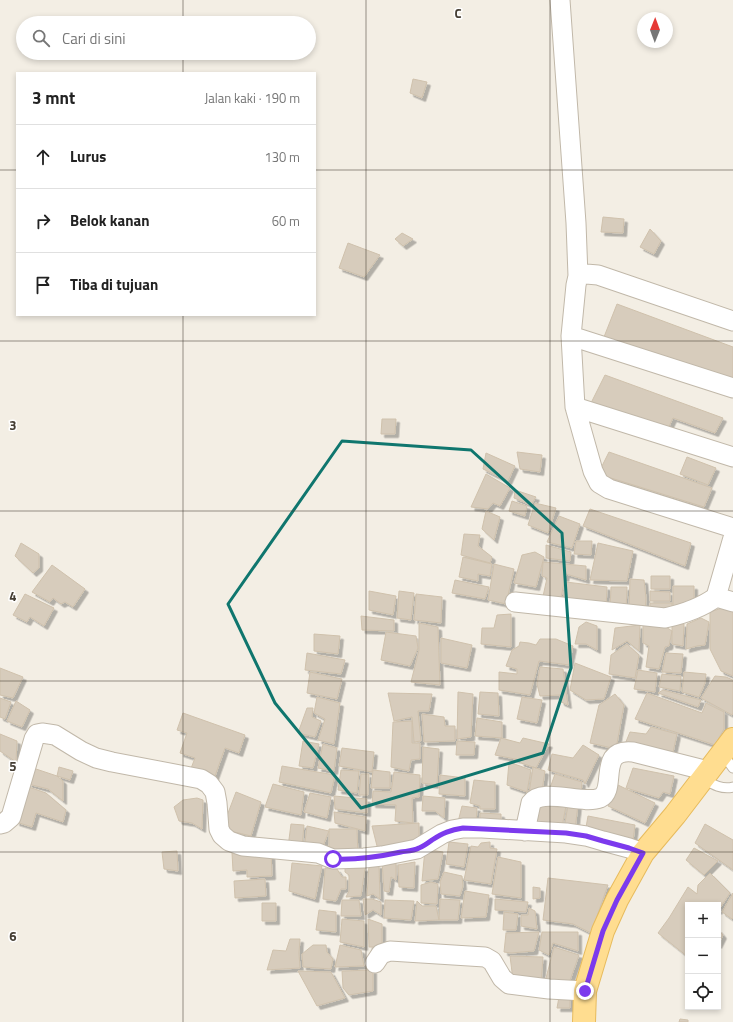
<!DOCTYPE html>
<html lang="id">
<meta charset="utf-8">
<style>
:root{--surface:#fff;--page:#f2f2f2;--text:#222;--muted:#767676;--line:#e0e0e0}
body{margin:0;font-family:"Titillium Web",sans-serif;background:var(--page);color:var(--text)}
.controls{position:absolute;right:12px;bottom:12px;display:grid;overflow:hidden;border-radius:0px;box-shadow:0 2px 6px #0003}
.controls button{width:36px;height:36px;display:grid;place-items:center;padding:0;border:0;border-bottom:1px solid var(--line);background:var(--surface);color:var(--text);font:20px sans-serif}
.compass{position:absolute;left:637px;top:12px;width:36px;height:36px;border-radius:50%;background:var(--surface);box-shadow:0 2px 6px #0003;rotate:1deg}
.stop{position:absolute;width:12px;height:12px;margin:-9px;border:3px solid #7c3aed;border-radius:50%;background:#fff}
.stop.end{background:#7c3aed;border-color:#fff;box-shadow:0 1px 4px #0008}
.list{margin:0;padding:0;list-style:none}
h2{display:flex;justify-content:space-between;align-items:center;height:52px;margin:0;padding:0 16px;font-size:17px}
h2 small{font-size:13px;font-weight:400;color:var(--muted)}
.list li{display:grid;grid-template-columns:26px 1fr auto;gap:12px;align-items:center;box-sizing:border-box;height:64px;padding:0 16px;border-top:1px solid var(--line)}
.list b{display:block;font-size:15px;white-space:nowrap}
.list em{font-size:13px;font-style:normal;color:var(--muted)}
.icon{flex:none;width:22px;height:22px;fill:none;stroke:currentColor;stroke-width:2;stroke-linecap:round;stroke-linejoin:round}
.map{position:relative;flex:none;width:733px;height:1022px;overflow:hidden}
.search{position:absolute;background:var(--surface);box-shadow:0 2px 6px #0003;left:16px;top:16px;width:300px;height:44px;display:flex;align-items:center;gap:10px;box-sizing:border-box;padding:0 14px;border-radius:22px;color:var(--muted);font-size:15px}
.panel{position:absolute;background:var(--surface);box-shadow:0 2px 6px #0003;left:16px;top:72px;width:300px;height:244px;border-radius:0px}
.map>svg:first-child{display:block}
.building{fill:#d7ccbc;stroke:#cfc1ac;filter:url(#shadow)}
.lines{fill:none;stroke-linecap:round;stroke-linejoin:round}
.service-casing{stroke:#c1b8a9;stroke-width:11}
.minor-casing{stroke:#c1b8a9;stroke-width:21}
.primary-casing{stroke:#e7bb5d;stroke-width:24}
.service{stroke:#fff;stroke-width:9}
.minor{stroke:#fff;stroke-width:19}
.primary{stroke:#ffdd90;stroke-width:22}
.route{stroke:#7c3aed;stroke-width:5}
.marked{fill:none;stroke:#0f766e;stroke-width:3;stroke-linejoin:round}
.grid{fill:none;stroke:#453e34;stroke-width:1;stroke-opacity:0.55}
.grid-label{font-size:13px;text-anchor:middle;font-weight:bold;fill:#453e34;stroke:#fff;stroke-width:3;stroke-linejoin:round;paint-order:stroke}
</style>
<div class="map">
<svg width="733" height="1022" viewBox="0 0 733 1022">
<defs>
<filter id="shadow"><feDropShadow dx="3.5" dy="3.5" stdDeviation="0" flood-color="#0004"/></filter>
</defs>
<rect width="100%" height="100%" fill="#f3eee4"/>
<path class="building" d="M413,79L427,82L422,98L410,93Z
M603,217L624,219L623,233L601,232Z
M650,229L661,241L654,254L640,247Z
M402,233L413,239L403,246L395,239Z
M348,243L380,255L364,277L339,268Z
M617,304L733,347V386L602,342Z
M605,375L723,418L715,433L673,418L667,431L590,405Z
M382,419H396L395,434H381Z
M517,452L542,455L540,472L520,469Z
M609,452L712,488L704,507L598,474Z
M486,453L515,466L508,481L483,469Z
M687,457L716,468L708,485L680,474Z
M486,474L510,488L500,506L493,503L488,509L471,507Z
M515,490L536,497L531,505L514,498Z
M512,501L527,506L525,516L509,511Z
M535,503L556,508L548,533L528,525Z
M590,509L691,543L685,566L583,526Z
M486,511L500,517L494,540L482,529Z
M559,516L580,524L572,548L547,542Z
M464,534L480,535L478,546L492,557L490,563L461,555Z
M576,541H592L591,555L574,554Z
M21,543L39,554V568L33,573L15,556Z
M598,543L633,551L627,581L590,580Z
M546,545L571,552L570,561L546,558Z
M535,552L544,557L536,587L514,583L522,555Z
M463,557L492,564L490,576L478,574V581L459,577Z
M543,562L586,566V580L566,574L560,602L542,601L547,578L542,576Z
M494,564L514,569L506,604L488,600Z
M52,565L85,589L73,607L65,602L61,604L53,598L50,602L32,592Z
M651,576H670V589H651Z
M630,579L644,580L646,598L645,614L629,612Z
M455,580L489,587L485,599L452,593Z
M566,582L607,587L606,609L562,604Z
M673,586H694V608H673Z
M611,587H627L626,611L610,609Z
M369,591L396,596L393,615L369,610Z
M399,591L414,593L411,620L397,618Z
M650,591L670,592V601H650Z
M25,594L54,608L44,626L30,617L27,622L13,615Z
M416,594L442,597L441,623L414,620Z
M650,603H672V615H650Z
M725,607L733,609V676L721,671L710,649V612Z
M511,614V647L481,644L482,628H494L497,615Z
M361,616L394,620V631L362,630Z
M701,618L709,622L705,645L697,646L686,649L687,624Z
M586,622L597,626V650L586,644H575L579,627Z
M419,623L438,627L440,685L411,682L419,650Z
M643,623L666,627L672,631L669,646L665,647L659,669L646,667L649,646L643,643Z
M676,623L684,624L683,646L672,644V627Z
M640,625L639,651L627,641L612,650L615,628Z
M386,632L416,636L418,648L410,666L381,660Z
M314,634L340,636L338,654L314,651Z
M441,638L472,645L467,668L441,663Z
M540,639H556L573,646L569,665L539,661L530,695L499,690V672L517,674V669L506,666L512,650L519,646L520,642L529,643L536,645Z
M627,644L639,655L635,678L609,674L611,655Z
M307,653L345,660L341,674L305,670Z
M666,653L683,654L681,673L662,672Z
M575,663L611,677L604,699L586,700L570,690Z
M540,667L563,669L568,705L561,702L560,695L540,696L537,684Z
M0,668L23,677L13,698L0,695Z
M638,670L657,673L655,692L634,689Z
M310,672L342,679L337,699L307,693Z
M684,672L706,674L705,683L699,697L682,692Z
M662,674L681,676L680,691L659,687Z
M715,676L726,677L733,680V713L732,715L701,698Z
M663,690L701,700L698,707L658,693Z
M458,692L473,694L471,737L457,739Z
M480,692L498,693L499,716L478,714Z
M388,693L432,694L429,711H418L421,741L414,742L412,717L394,721Z
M647,693L702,713L706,703L724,712V729L715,745L635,719Z
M615,694L624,705L616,749L590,743L599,705Z
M317,697L340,703L334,744L318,740L325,719L314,713Z
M522,697L542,700L537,723L517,719Z
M0,698L11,702L5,719L0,717Z
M16,701L30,710L22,727L7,721Z
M307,708H313L312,717L321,721L315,737L298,733Z
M183,713L245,735L239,753L225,748L214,779L190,771L195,758L180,753L187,733L177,730Z
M422,714L444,717L445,726H455V741L424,742Z
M477,718L502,722V738L475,736Z
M412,721V743H420V759L411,760L409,771L391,767L393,722Z
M651,727L677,734L672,757L623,749L630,732L646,734Z
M0,734L17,741L16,762L0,751Z
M501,738L520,743L523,738L549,744L536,768L521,763L520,760L495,755Z
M303,741L319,744L313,768L299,766Z
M457,741L475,742L474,755H456Z
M323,744L337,748L334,771L318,768Z
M583,745L599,755L585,784L583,780L548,770L552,754L573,758Z
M423,747L439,749L437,785L422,783Z
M342,748L374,752L372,772L339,766Z
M509,762L531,770L527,792L507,785Z
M282,766L335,775L331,793L279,782Z
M59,767L73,771L70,780L57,776Z
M533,767L545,771L542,791L529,793Z
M33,768L57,776L63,781V801L48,789L28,784Z
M633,768L674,776L670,794L663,792L659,798L626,788Z
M341,770L359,771L357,793L338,790Z
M373,770L390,772V788H371Z
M394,772L420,775L419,797L412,798L413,823L395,821L396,805L372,804L373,791L391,792Z
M361,774H369L368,795H359Z
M555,774L582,782L581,795L549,791Z
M440,775L465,778V796L439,794Z
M474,780L495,782V809H480V806L470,803Z
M273,784L304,792L301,815L265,807Z
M618,785L655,803L645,823L608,806Z
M26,786L46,793L66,810L63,822L36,813L32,827L16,822Z
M236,792L261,802L251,836L222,829Z
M310,793L331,797L327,818L304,812Z
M334,796L367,799V813L335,809Z
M423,796L445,798L444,818L435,811H422Z
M197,798L203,800L202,829L192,823L179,821L174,807L183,800Z
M554,801L566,806L561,832L533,828L537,808Z
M568,805H578L575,829H564Z
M462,806L477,808L476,824L458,822Z
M334,812L366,817L365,831L335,823Z
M480,813L501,814V827L480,824Z
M588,816L635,825L633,841L585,833Z
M419,823V848L378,850L372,826Z
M291,824L304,825L302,847H288Z
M705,824L733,840V870L695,843Z
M307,826L329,831L323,846L305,842Z
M329,829H357L358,857L329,858Z
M449,842L468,844L464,867L446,864Z
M490,842V848L497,849L491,884L464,880L471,846L478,847L481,843Z
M694,848L718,861L704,875L686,860Z
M425,849L443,852L438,879L422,881Z
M177,851L178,871L164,869L162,852Z
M271,851L272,876L247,877V870L233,871L232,853Z
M498,857L521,862V898L492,894Z
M382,861L396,862V880L391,877L389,892L384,891Z
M415,862L414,888L399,887L398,865Z
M292,863L322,866L315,899L289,891Z
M369,865H379L380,899L373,894L367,896Z
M325,868L337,869L342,877H346V889H341L336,901L323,899Z
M345,868H365L361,896L346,897L349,891V875L345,872Z
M444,872L462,876L463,886L460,896L441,894L440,882Z
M710,873L730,893L718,911V905H688V957L658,933L669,918L688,887L697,894L698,885Z
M548,878L608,885L591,933L573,924L543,920Z
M265,879L266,896L235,898L234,881Z
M431,882L438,884L437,904L421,903V885Z
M533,887L540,888V898L533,899Z
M465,891L489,895L486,917L461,918Z
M733,893V918L732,919L722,912Z
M363,899H372L381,902V915L373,910L365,915Z
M440,899L460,900L458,920H439Z
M495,899L528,902L526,912L495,910Z
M342,900H359L361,916H341Z
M385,900L414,901L411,920L384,918Z
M417,901L422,906H436L439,920L415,921Z
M262,903H276V921H262Z
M529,908L535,911L537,929L521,926V915H528Z
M319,910L336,912V932L316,930Z
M504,912L518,914L516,930H503Z
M342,919L364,921V947L340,942Z
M368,919L382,924V947H369Z
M718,929L723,935L718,945Z
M539,932L534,951L511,953L504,952L506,933Z
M542,932H578V951L553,943L549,955L539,950Z
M290,939H300L299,953L300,968L267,970L273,950L286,951Z
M313,945H326L327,952L333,959L331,969L303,967L302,954Z
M340,945L361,950L364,966L335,967Z
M554,947L579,955L568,986L545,982Z
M510,956L543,957L541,985L513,980Z
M373,970V991L349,995L343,988L342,971Z
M298,971L331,972L345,998L317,1006Z
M570,996V1008H557L559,997Z
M680,1019L688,1020V1022H679Z"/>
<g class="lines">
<g class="service-casing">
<path id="service" d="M722,753L733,768
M703,779C712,784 722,790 733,787"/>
</g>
<g class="minor-casing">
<path id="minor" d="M560,0L576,223L578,276
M733,321L598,275L586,274L578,276L576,285L571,336L575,407L733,457
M571,336L733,388
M575,407L593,471L599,483L609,489L733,528
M716,597L733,538
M515,602L665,618C683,614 701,608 716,597L733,602
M0,824L4,823L11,817L34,739L37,734L42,733L55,735L81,751L96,758L112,762L201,779L209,784L215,792L217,803L219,829L222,835L229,841L243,846L318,853L333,859L364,858L382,856L417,849L442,834L452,830L463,828H482L566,833L586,836L603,841L629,848L643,853
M525,831L531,803C542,787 582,805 600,798C618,790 596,748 633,752L708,771
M375,963L381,954L390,951L485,957L492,961L502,978L509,984L549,989L585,991"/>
</g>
<g class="primary-casing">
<path id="primary" d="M584,1022L585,991L603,931L617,900L643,853L675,815L733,739"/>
</g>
<use href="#service" class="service"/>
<use href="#minor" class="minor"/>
<use href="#primary" class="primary"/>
</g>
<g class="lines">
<path class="route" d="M333,859C356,860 378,857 401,852C407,851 413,851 419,848C424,846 428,843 432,840C443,833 450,830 463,828L566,833L586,836L603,841L629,848L643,853L617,900L603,931L585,991"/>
</g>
<path class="marked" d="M342,441L471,450L562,533L571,668L543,753L361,808L275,703L228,604Z"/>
<path class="grid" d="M183,0V23M366,0V1022M550,0V1022M183,53V73M0,170H17M315,170H733M183,315V1022M0,341H733M0,511H733M0,681H733M0,852H733"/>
<g class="grid-label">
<text x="458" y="18">C</text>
<text x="13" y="430">3</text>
<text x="13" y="601">4</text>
<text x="13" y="771">5</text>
<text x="13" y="941">6</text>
</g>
</svg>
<div class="controls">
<button>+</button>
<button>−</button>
<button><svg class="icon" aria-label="locate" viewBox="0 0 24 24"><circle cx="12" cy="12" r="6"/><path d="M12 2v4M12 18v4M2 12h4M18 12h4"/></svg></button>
</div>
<svg class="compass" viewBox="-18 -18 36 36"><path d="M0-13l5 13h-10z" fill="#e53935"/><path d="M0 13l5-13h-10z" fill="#767676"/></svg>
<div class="stop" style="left:333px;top:859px"></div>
<div class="stop end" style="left:585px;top:991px"></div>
<div class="search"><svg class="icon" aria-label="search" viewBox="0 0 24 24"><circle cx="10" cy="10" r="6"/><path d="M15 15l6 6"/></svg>Cari di sini</div>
<section class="panel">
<h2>3 mnt<small>Jalan kaki · 190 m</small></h2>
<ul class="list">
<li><svg class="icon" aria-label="ahead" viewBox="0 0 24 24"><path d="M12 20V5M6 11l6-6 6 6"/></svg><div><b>Lurus</b></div><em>130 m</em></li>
<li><svg class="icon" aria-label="right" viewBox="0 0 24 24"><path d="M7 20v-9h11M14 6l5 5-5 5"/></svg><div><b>Belok kanan</b></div><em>60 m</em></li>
<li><svg class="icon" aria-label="arrive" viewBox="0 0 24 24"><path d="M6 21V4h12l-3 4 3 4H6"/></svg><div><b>Tiba di tujuan</b></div></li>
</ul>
</section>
</div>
